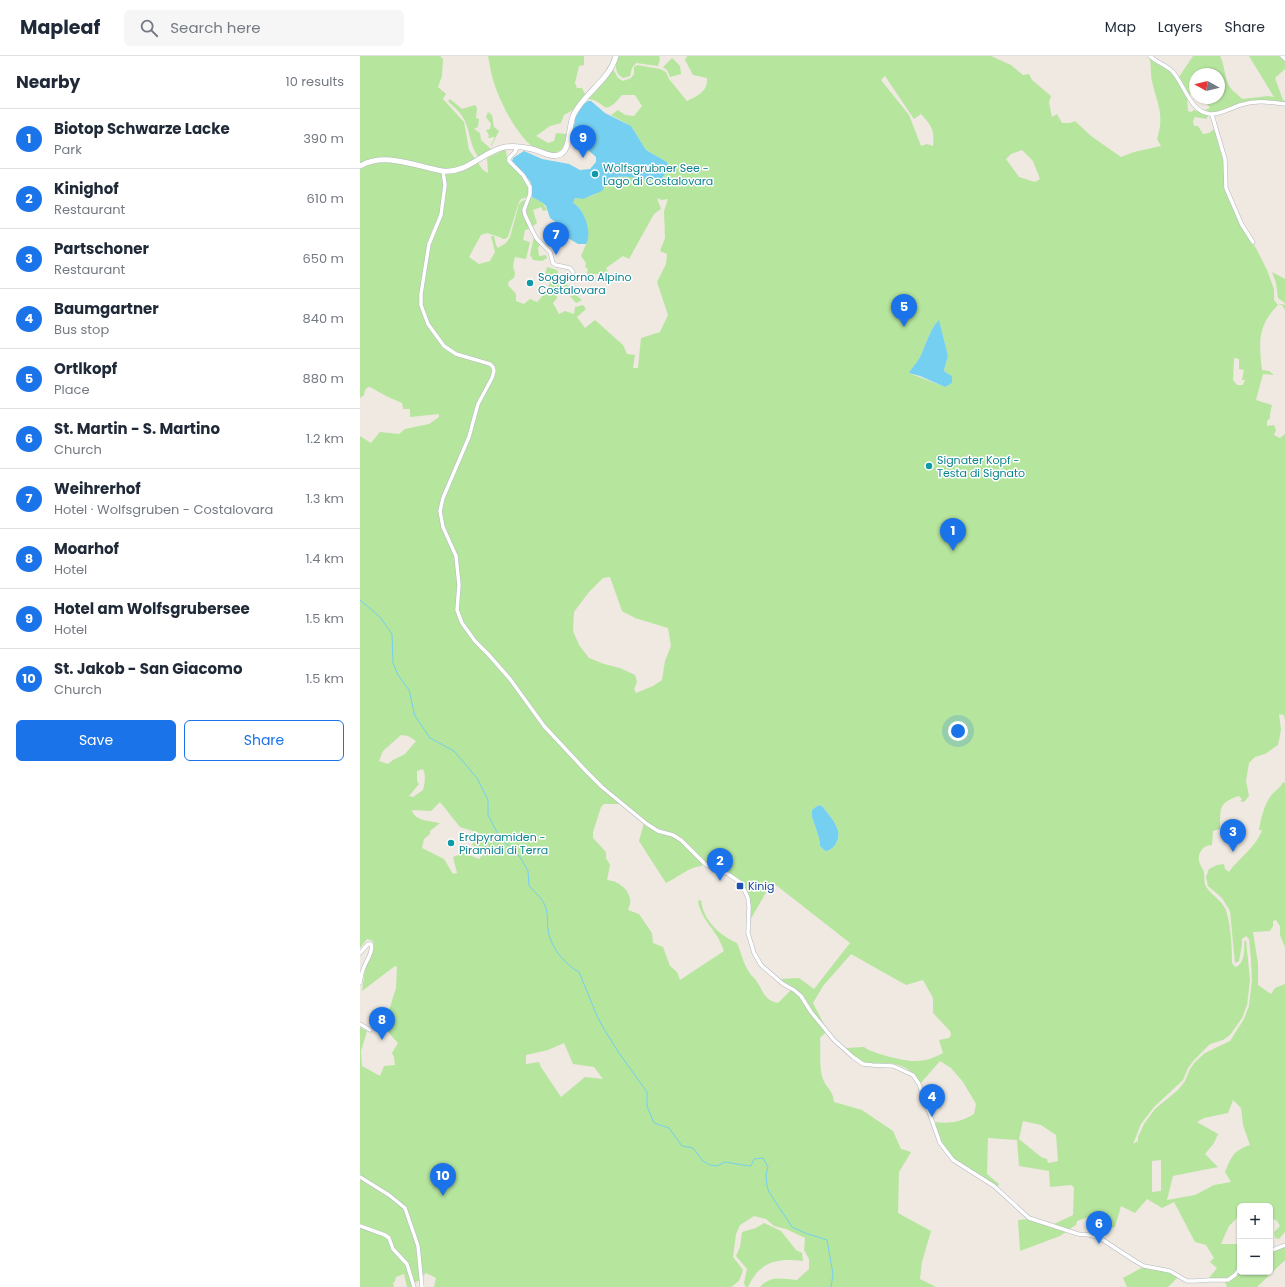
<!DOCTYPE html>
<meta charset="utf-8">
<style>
:root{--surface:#fff;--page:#f6f6f7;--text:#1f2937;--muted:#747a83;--line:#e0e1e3;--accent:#1a73e8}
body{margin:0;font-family:Poppins,sans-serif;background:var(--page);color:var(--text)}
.controls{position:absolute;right:12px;bottom:12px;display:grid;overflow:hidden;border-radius:6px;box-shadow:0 1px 3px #0004}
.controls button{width:36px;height:36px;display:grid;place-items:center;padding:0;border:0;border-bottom:1px solid var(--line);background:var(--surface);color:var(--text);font:20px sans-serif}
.compass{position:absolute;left:829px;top:12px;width:36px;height:36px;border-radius:50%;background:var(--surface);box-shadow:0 1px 3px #0004;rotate:278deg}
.you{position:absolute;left:598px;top:675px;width:14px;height:14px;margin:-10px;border:3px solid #fff;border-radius:50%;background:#1a73e8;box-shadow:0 0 0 6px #1a73e833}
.badge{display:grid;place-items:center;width:26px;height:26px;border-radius:50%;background:var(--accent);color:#fff;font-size:13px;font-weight:700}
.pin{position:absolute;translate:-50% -33px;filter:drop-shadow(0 1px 2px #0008)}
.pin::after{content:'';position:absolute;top:21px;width:14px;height:12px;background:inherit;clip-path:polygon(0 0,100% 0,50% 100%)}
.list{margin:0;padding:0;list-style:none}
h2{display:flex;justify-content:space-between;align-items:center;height:52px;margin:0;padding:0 16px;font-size:17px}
h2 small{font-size:13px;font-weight:400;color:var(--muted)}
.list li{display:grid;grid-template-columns:26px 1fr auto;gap:12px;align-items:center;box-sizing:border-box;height:60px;padding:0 16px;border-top:1px solid var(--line)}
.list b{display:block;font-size:15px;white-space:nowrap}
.list p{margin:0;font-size:13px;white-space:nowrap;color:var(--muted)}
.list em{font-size:13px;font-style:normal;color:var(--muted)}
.actions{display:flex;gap:8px;padding:12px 16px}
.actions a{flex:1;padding:9px 0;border:1px solid var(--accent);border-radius:6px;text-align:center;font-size:14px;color:var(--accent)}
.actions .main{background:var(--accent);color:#fff}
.icon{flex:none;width:22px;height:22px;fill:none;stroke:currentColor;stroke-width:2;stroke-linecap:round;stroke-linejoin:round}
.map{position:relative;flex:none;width:925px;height:1231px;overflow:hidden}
header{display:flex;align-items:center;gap:24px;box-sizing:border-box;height:56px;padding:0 20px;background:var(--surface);border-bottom:1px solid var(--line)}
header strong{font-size:19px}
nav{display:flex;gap:22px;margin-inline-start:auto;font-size:14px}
.search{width:280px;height:36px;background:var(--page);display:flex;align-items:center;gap:10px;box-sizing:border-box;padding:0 14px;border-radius:6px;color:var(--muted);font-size:15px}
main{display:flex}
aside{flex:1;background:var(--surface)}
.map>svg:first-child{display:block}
.green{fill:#b6e59e;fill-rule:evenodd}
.water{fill:#75cff0}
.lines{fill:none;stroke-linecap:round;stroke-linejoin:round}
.stream{stroke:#75cff0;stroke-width:1}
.minor-casing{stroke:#b4b7c1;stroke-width:4.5}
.secondary-casing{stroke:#b4b7c1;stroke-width:6}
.minor{stroke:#fff;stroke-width:3.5}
.secondary{stroke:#fff;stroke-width:5}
.culture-dot{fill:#0f9aa8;stroke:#fff;stroke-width:1.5}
.transit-dot{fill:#1a4fb4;stroke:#fff;stroke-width:1.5}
.labels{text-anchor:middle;stroke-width:3;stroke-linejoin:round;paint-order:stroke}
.culture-label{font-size:11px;fill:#0d838f;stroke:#fff;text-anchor:start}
.transit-label{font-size:11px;fill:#164399;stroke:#fff;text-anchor:start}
</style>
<header>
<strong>Mapleaf</strong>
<div class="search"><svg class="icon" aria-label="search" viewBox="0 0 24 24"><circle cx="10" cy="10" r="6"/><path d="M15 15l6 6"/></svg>Search here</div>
<nav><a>Map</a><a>Layers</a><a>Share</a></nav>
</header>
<main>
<aside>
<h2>Nearby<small>10 results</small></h2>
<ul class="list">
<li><span class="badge">1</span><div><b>Biotop Schwarze Lacke</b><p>Park</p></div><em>390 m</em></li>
<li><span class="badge">2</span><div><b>Kinighof</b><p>Restaurant</p></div><em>610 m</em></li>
<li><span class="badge">3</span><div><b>Partschoner</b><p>Restaurant</p></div><em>650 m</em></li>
<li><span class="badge">4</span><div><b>Baumgartner</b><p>Bus stop</p></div><em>840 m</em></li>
<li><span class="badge">5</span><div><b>Ortlkopf</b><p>Place</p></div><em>880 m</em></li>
<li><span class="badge">6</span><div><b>St. Martin - S. Martino</b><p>Church</p></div><em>1.2 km</em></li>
<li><span class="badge">7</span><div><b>Weihrerhof</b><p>Hotel · Wolfsgruben - Costalovara</p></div><em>1.3 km</em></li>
<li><span class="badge">8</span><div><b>Moarhof</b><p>Hotel</p></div><em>1.4 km</em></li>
<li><span class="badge">9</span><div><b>Hotel am Wolfsgrubersee</b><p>Hotel</p></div><em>1.5 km</em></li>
<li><span class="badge">10</span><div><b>St. Jakob - San Giacomo</b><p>Church</p></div><em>1.5 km</em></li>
</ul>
<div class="actions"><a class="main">Save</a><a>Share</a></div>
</aside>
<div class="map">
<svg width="925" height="1231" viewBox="0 0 925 1231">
<rect width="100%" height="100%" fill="#efe9e1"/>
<path class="green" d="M0,0H80L83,3L82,20L78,31L86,38L83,43L104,66L109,94L123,114L128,117L127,102L146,93C146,97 147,103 149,106C157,118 174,121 168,141L161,143L159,146L148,181L145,183H142V182L127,177L121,179L109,201L119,208L130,205L135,196L131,180H134L136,189L138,192L146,187L150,181L159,148L162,145L166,144C162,155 165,162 169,173L165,174L163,184L170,186L166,203L155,201L153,210L155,217L154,222L149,225L148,229L156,238V245L164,248L170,243L177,246L187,235L191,223L185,219L187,211L197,214L202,227H205L211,232V236L215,238L222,244L216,247L204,233L197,235V242L193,247L199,258L205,255L214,258L215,251L223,249L226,253L217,261L225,272L235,264L263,289L267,298L275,299L273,312H278L281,282L300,276L308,259L297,226L306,208L307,198L300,195L305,182L304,155L308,143L302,144L297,142L301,153L294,158L269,203L263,200L246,212L249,218H231L228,220L227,218L228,213L225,211L226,207L221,200C223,195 225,191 227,186C231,174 224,152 213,147L215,142C230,144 245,135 249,122C264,119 284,122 298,125C304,121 309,114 307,106L286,94L271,70L251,59L258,54L265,59L274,60L282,50L275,39H262C241,64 248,44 227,43L244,27L253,13L258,22L263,25L271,22L274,18V11L277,9L300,13L306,16L309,23L327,45C337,40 348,36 347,22L333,19L325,4L327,0H631L651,9L663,19L669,18L672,24L691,40L689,46L692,61L697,58L702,67H710L715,65L731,80L761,101L774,96L801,90L797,83C805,58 797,48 792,25C790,17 792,9 789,1L793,5L811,16L817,24L833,0H860C865,9 864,22 870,31C873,36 878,38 882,43L908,40L914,41L889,0H921L925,4V13L915,22L923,44L925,45V48L899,44L878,48L857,56H849L844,54L850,52L843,42H859V18H835V35L827,41L828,55L831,56L834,54L849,59L846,63L835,61L833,65L834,70H838L843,78L849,77L854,73L863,104L865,133L882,170L897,194L907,214L914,233V244L918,249L921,248L925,249V254L922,249H918C897,270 899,287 902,314L909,315L914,319L903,318L896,344L912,349L910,358V362L907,365V370L914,369L916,374L914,379L920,382L925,378V664L924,659L919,658L921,674L918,689L905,698L895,701L889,707L886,725L889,740L884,746L880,745L882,743L879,740C857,747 861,753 860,773L853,775L852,789C842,789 836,799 840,808C841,811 844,814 844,817C845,822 843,827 847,832C853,841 865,846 867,858C871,872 872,893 872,907L875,911L878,910C884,905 885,894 884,886L886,884L890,924L887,949L882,962L870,979L863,984L850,988L834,1004L828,1012L823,1024L794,1051L781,1068L773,1088L778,1085V1081L784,1068L795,1053L818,1034L825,1025L830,1013L835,1006L845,997L870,985L884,963L889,950L892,924L891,903L889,883L886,880L882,883V889L879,905L875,907L870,855L862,842L848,830L846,821L849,813L857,809L864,808L865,813L869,816C878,803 897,790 902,774H899C901,762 904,750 910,741C914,735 920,733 923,726L925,727V891L920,879V870L916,864L913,865V870L910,875L893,876L898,908V929L911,938L915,932L925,928V1176L919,1183L915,1182L914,1176L920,1170L917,1165L910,1161V1150H880V1159L869,1170L861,1188H880V1210L873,1219L865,1223L849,1222L857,1212L850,1206L854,1202L846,1189L835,1186L814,1146L802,1152L787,1143L775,1157L761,1150L755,1171L743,1174L740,1165L729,1164V1161L717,1165L716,1169L708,1174L692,1169L713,1159L714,1131L711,1129L690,1131L689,1115L659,1110L657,1084L628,1082L627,1118L639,1128L637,1132C625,1120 607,1116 595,1104C584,1095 579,1081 574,1069L576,1068L575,1066C591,1068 600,1066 614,1058L616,1048L603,1026L591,1012L580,1005L560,1028C555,1015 542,1008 528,1007C522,1007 515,1009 509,1008C500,1006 492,998 486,992L504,991C510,997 547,1006 556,1005C566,1005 574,1002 583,997L579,984L589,982L591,979L590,975L573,957V942L563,924L546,929L491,898L463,930L453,947L465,970L452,955L441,938L434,932L420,923L439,922L454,933L490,887L412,826L389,866L390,844L383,827L375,821L348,808L328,788L313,778L293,772L243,731L226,715L185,670L150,623L128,598L115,585L102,567L98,554L99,529L96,501L83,471L81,455L84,442L110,382L119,348L133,322L135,316L134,311L131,307L102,299L91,294L87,291L77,280L69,268L62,249V238L70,189L79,169L75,168C67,186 65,205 62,225C61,233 59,241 60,249C62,264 77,288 89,295C101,302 117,304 130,309L133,311V315L132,322L117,348L109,381L82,442L80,455L82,471L95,501L98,529L97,554L101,568L108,578L150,624L184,670L225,716L261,748H244L241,751L233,776V782L246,796V802L250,809L247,824C257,825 269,832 270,844C271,847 269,851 268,854L279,858L292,877L293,887L303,891L310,910L317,916L320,924L364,895C362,890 360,885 357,880C350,869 340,859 338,845L341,844C343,864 359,879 377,887C381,896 383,907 389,916C391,920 395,922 397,926C404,936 404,944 418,947L431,934L440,942L450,957L466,976L460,982C461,994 459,1009 462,1020C465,1032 473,1033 474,1046L502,1054L533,1075L541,1093L551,1096L539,1116L538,1157L571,1175L562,1206L560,1223L576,1231H400C411,1219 422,1223 437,1224L449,1213V1203L444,1194L445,1182L426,1173L414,1170L406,1163L394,1160L380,1169L376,1178L373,1201L383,1214L379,1225L371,1231H74L76,1222L66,1217L60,1224L54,1227L48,1207L34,1192L30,1182L29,1184L33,1194L46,1208L50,1219L52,1231H47L44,1218L36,1221L35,1225L33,1227L34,1231H0V1123L30,1141L44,1154L47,1152L30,1139L0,1120V971L7,975L1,995L2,1010L20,1020L24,1010L35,1009L34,1001L32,997L38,987L29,977L27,971V961L36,932L37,911L35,910L2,935L5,913L14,891L13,885L7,883L0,892V380L11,387L20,376L39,378L45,373L69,368L79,361V358L50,361V353H43L42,347L26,340L10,331H8L5,334L4,339L0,342ZM525,20L554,63L561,58C571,69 575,74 573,90L567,88L561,90L549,59L521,24ZM662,94L673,105L680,123L675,126L659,121L646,103L651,98ZM579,265L588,300L584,314L585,316L592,320V327L585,331L549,317C552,311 557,307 560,301C566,289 569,273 579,265ZM874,302L879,303V313L884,314L882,324H885L883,329H877L873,324ZM250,521L262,555L275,562L308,572L311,590L305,605L302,624L293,630L276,637L274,633L277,626L275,619L260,612L244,608L229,602L219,589L213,575L214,556L229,536L243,522ZM41,679L48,680L56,685L45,698L33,704L28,708L19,705L23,695ZM63,713C66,719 65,728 63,734L53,741L49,740L59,728L57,725V715ZM80,746L100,771L119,777L112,789L126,795L119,803L104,797L93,801L97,817L93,818L84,803L62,792L64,783L70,778V775L80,767C71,765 54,765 52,754L71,755ZM460,749L463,751C471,762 485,775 475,789C472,793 469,795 465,795L460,790L459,782L452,761V754L457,750ZM204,987L213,1008L234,1011L243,1023L225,1021L201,1041L181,1011L179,1006L166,1008V999L188,994ZM873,1044L881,1052L883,1069L890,1089C873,1095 872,1100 865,1116L871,1126L854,1129L835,1139L807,1144L813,1120L858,1111L845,1098L854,1087L858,1078L837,1066L844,1062L868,1057ZM663,1065L681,1069L696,1079L698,1105L688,1107L687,1103L681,1101L659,1083ZM801,1104V1135L792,1136V1105Z
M128,0H224V9L219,10L215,27L217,32H222L225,38L213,54L204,59L201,67L190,70L176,80L188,87L194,85L196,77L207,78L204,89L201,94C171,113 141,49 134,27C131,19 130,9 128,0Z
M258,0H299L300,3L298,10L276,7L272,12L270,20L263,22C254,17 255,8 258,0Z
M312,2L320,10L321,18L310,21L307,14L303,11Z
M90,43L102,53L115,49L117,52L116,62L119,63L118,71L114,73L120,77L121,84L132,94L119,102C108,88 111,69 99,56C96,52 91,49 88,45Z
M128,56L132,59L134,71L139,75L131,91V89L135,81L128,82L129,79L126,74L130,73L131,68L126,61Z
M172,141L183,147L187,154L183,155L181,151L173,154L177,167L172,171L166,156L169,142Z
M174,180L180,189L178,192L179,200L186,199L187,202L182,205L173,204L170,199Z
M912,216L925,223V247L918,242L916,227Z
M284,767L309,778L320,785L342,807V810C328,811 319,821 306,827L279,785Z
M668,1163L705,1175L706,1176L700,1180L660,1195L658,1164Z
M404,1167L421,1175L436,1194L442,1197L443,1205C417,1202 400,1205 388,1231H386L384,1227L387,1213L376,1200L380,1191L382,1176L396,1172Z
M925,1190V1204L897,1231H867L865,1226L880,1214V1216H910V1196Z
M783,1211L811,1217L819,1220L808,1231H767L763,1222Z"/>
<path class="water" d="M228,45H231L245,57L271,70L286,94L307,106C309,114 304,121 298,126C284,122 264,119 249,122L242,135L223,143L215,142L213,147C224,152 233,177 226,188H218L208,182L202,176L197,167L190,162L186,150L183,147L172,141V131L170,125L152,105L153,102L164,95L182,103L209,108L220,114L230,113L236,106V101L220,87L212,76L215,66L214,65C217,58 221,49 228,45Z
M579,264L588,300L584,314L585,316L592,320V327L585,331L560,320L549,317C552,311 557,307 560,301C566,289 569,274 579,264Z
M460,749L463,751C471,762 485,775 475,789C472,793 469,795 465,795L460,790L459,782L452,761V754L457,750Z"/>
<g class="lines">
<path class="stream" d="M0,544L20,561L32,578L33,607L38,619L49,634L55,660L70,682L94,695L117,722L128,744V759L139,780L160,801L168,815L169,830C176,837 183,843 186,852C188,859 187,867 188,874C190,890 205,909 219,916L237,960L244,973L259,997L287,1036V1050L294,1067L309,1072L322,1090L333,1092L343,1105L350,1109L357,1110L365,1106L389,1110H391L394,1103L403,1102L408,1111L406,1119L407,1130L409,1136L432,1171L445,1177L467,1184L473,1218L471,1231"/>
<g class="minor-casing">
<path id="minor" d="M790,0C797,7 807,9 813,16C824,28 830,56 850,58C859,59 871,52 880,49C897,44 908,46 925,48
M922,0L925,3
M852,59L865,103L866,132L882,169L893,186
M157,91L155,96L149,102V105L163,119L170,131V138L164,154L165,159L173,176L177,183L190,196L193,207L196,209L210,212L213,216
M83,115L85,129L81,159L69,188L61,238V249L68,268L84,290L96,298L130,308L133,311L134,315L132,322L118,348L109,381L83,442L80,455L83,471L96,500L99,529L97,554L102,567L115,585L128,598L150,623L184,670L226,715L242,731L287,768L298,775L313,779L321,784L346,809L368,818L381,827L388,842L389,851L388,877L394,897L401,909L423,928L434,934L441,940L451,956L474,984L493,1001L503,1008L512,1009L533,1010L553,1019L559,1028L580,1087L593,1104L634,1130L669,1162L718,1178L729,1179L740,1182L775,1205L784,1210L810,1215L827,1225H834L849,1224H868L875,1219L880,1212
M0,897L8,888H11C14,896 5,906 3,914C1,918 1,923 0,927
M0,968L10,974
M0,1121L29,1139L45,1152L58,1190L62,1231
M0,1170L25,1179L29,1182L33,1193L47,1208L54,1231
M910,1195L925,1189"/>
</g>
<g class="secondary-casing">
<path id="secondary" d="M0,110C26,95 57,111 83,115C107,118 123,95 145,91C153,90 164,91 172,93C181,95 192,103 201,98C211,92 208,70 214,58C225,36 249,25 256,0"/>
</g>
<use href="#minor" class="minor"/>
<use href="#secondary" class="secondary"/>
</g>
<g class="culture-dot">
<circle cx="235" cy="118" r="4"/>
<circle cx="170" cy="227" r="4"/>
<circle cx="569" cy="410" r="4"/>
<circle cx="91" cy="787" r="4"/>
</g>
<rect class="transit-dot" x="376" y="826" width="8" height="8" rx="2"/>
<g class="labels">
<g class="culture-label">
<text x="243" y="116">Wolfsgrubner See -<tspan x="243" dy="13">Lago di Costalovara</tspan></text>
<text x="178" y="225">Soggiorno Alpino<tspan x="178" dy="13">Costalovara</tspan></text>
<text x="577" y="408">Signater Kopf -<tspan x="577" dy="13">Testa di Signato</tspan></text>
<text x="99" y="785">Erdpyramiden -<tspan x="99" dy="13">Piramidi di Terra</tspan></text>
</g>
<g class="transit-label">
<text x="388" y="834">Kinig</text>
</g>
</g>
</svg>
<div class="controls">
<button>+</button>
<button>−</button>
</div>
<svg class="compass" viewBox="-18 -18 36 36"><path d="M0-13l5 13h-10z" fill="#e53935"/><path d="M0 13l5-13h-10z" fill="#747a83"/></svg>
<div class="you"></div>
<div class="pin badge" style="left:593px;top:495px">1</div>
<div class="pin badge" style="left:360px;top:825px">2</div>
<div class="pin badge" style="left:873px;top:796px">3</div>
<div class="pin badge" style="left:572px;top:1061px">4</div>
<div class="pin badge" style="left:544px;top:271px">5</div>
<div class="pin badge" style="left:739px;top:1188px">6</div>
<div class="pin badge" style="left:196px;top:199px">7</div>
<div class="pin badge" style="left:22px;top:984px">8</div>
<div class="pin badge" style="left:223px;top:102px">9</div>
<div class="pin badge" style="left:83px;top:1140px">10</div>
</div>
</main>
